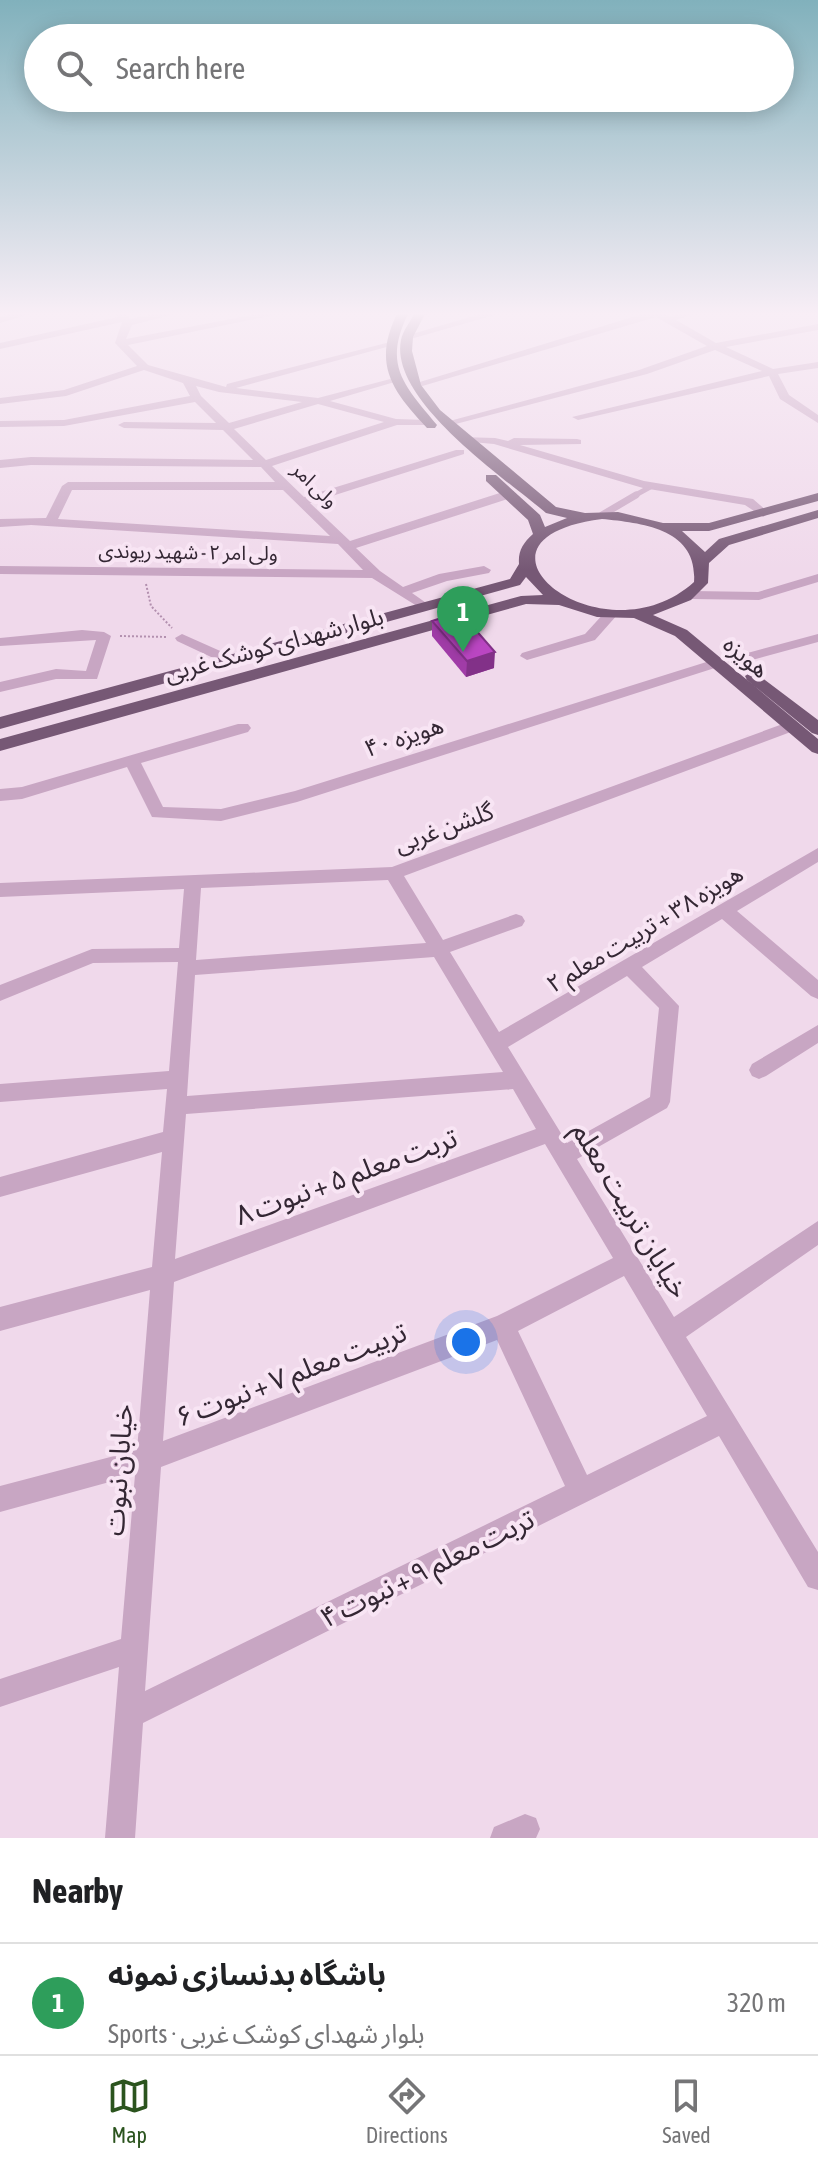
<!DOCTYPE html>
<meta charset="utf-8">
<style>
:root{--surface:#fff;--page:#f2f2f2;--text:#202124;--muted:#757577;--line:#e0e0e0;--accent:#2b541e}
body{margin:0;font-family:"Asap Condensed","Noto Sans Arabic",sans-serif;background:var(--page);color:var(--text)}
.you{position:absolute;left:466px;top:1342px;width:28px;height:28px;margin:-20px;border:6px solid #fff;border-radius:50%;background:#1a73e8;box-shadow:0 0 0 12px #1a73e833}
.badge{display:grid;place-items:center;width:52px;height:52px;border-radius:50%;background:var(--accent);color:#fff;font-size:26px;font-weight:700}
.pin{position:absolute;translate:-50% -66px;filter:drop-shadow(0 2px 4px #0008)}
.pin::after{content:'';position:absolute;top:42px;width:28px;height:24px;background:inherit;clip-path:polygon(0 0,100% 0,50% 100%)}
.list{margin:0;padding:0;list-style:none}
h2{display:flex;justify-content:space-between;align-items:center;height:104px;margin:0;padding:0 32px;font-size:34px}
h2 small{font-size:26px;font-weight:400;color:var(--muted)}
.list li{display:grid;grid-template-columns:52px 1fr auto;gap:24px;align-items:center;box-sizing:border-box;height:112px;padding:0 32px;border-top:2px solid var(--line)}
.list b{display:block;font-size:30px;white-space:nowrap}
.list p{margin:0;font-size:26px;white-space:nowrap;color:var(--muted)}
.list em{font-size:26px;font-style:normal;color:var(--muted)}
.icon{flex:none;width:44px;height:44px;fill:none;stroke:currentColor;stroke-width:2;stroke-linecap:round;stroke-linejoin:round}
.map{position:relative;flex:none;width:818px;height:1838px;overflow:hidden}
.search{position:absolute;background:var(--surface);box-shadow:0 4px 20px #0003;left:24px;right:24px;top:24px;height:88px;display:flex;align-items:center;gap:20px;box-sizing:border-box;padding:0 28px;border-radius:44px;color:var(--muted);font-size:30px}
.sheet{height:216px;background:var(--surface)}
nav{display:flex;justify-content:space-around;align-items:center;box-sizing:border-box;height:112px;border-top:2px solid var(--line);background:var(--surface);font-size:22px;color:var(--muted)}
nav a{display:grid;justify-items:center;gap:4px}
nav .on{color:var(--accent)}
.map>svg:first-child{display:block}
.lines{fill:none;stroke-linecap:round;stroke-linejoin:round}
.path{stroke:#b390af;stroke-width:2;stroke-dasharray:2 2;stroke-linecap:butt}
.lane-far1{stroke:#c8a6c3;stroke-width:5}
.lane{stroke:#c8a6c3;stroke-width:7}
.street{fill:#c8a6c3;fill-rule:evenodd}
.primary{fill:#765875;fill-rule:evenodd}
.wall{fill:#a03ca7}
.shaded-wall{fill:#823188}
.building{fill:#ba46c2;stroke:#823188;stroke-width:2}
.labels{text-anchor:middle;stroke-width:8;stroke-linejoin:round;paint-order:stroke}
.far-street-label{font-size:20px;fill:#342734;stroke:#f8e5f4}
.street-label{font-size:24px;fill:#342734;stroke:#f8e5f4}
.near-street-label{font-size:28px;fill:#342734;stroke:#f8e5f4}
</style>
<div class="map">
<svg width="818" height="1838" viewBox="0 0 818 1838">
<rect width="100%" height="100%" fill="#f0d9eb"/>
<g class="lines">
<path class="path" d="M146,584L151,606L172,628
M120,636L168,637"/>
<path class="lane-far1" d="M632,497L652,486"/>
<path class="lane" d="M602,515L636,495"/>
<path class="street" d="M18,312H36L0,323V317Z
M115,312H125L130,319L163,312H183L132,325L126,339L268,312H289L128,345L148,365L226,387L227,384L394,341V345L236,388L318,398L398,377V381L330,401L396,419L428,420L434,423L432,425H397L272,466L304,497L456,450H464V454L310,503L350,541L506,491H514V497L356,548L380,571L403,587L439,574L484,566L491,570L489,573L447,581L412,593L432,607L425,611L372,578L0,574V566L363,570L338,544L31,525L0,527V519L46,518L62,486L68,482H275L261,467L31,465L0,468V460L31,457L253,460L223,430L124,428L118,425L124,422L216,423L195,402L64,426L0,427V421L64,420L190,396L183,383L144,370L66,396L0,404V398L64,390L137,366L115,343L122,322L0,349V343L118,317ZM196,386L219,392L302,402L229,423L201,396ZM318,404L384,422L266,460L234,429ZM72,490H283L330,536L58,519Z
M487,312H505L407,340L402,337Z
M649,312H662L669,316L699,312L676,320L716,343L818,324V330L726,347L773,369L818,362V368L778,374L789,395L818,415V423L780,399L769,376L578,420L572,417L762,371L715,350L647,374L448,426L442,423L639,370L707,346L656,317L419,387L410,385Z
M460,437L495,438L508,441L514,438L577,439L581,440V444L520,445L644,481L753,499L769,513L763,517L745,505L643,488L494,444L460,441Z
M818,574V582L759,600L692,599L685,595L692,591L758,592Z
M611,610L618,614L595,640L527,660L520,656L522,653L585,634L606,611Z
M82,630L104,632L111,636L97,679H56L0,692V682L56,669L86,671L96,640L0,646V638Z
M182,634L236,658L238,661L231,665L226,664L177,641L175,638Z
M818,634V642L734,665L727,661L729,658Z
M716,659L723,663L721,666L297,802L221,821L152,817L127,767L22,799L0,801V789L22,787L238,724H248L251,728L248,732L141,763L163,807L221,809L295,791Z
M791,721L796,722L799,726L796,730L404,876L443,940L516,914L522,916L525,921L522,926L450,952L499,1032L818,848V862L737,911L818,980V999L811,996L722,919L642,967L679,1006L670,1102L667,1108L577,1159L674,1317L818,1221V1245L686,1337L818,1552V1590L808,1587L719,1436L143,1723L135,1838H105L119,1667L0,1707V1679L121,1639L135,1475L0,1512V1486L137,1450L150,1290L0,1331V1307L152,1267L162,1152L0,1197V1177L163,1132L167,1089L0,1102V1084L169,1071L178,962L93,963L0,1001V985L92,949L179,948L184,889L0,897V883L392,867ZM388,880L426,943L196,960L201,888ZM434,957L503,1072L187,1096L195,975ZM627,976L659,1008L650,1097L567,1143L508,1047ZM513,1089L536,1129L175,1259L186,1114ZM545,1144L613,1258L497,1316L163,1441L174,1282ZM624,1276L707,1416L587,1475L518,1331ZM497,1340L565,1486L145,1691L161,1467Z
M818,1025V1043L766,1076L759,1079L752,1076L749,1070L752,1064Z
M525,1814L536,1818L540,1829L536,1838H490L494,1827Z"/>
<path class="primary" d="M398,312H409C382,365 404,385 437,425L435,428H427C391,390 372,363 398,312Z
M415,312H426L413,337L412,351L421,385L440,410L556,507L585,513L618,512L663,523H709L818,493V501L709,531H682L705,552L719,539L818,510V518L729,545L709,563L708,583L691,600L653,615L687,630L818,739V754L812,752L675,636L634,618L597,617L559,605L526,604L0,751V739L521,596L543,595L526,577L520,585L0,729V717L510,579L519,564C518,551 523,543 533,534L528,520L486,481V475H496L540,515L545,527L567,518L546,513C505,478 389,400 401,340C403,330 411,321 415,312ZM602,519C643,523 698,529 694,582C602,665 445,539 602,519Z
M753,671L818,720V735L812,733L747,680L745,676Z"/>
</g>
<path class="wall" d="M432,621L494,668L466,677L432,636Z"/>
<path class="shaded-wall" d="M495,652L494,668L466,677L467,661Z"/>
<path class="building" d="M460,612L495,652L467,661L432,621Z"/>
<linearGradient id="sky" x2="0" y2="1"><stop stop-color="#81b1bc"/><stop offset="0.55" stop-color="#f8eef6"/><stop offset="1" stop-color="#f8eef6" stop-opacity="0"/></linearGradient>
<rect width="818" height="570" fill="url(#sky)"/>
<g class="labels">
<g class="far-street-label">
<text transform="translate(315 485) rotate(44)" y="7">ولی امر</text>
<text transform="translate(188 552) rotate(1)" y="7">ولی امر ۲ - شهید ریوندی</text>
</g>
<g class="street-label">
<text transform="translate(274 645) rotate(-15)" y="8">بلوار شهدای کوشک غربی</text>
<text transform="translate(746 657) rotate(40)" y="8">هویزه</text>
<text transform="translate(404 737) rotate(-18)" y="8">هویزه ۴۰</text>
<text transform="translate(444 828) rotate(-20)" y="8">گلشن غربی</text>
<text transform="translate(645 929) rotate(-31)" y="8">هویزه ۳۸ + تربیت معلم ۲</text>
</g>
<g class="near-street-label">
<text transform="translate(346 1176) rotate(-20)" y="10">تربت معلم ۵ + نبوت ۸</text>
<text transform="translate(631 1210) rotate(59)" y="10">خیایان تربیت معلم</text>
<text transform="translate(291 1374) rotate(-21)" y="10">تربیت معلم ۷ + نبوت ۶</text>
<text transform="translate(118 1470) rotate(-86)" y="10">خیابان نبوت</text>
<text transform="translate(427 1568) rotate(-26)" y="10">تربت معلم ۹ + نبوت ۴</text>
</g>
</g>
</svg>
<div class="you"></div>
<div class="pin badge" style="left:463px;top:652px;background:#2e9e5b">1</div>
<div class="search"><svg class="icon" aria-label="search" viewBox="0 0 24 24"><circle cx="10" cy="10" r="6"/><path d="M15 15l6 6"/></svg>Search here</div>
</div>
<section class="sheet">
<h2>Nearby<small></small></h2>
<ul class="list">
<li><span class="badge" style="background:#2e9e5b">1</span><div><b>باشگاه بدنسازی نمونه</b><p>Sports · بلوار شهدای کوشک غربی</p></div><em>320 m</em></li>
</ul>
</section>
<nav>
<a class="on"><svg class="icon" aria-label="map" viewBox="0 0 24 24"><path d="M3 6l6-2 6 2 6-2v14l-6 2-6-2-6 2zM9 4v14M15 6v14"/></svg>Map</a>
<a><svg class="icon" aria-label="directions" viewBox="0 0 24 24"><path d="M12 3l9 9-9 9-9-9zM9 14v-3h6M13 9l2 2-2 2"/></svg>Directions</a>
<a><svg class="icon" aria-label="saved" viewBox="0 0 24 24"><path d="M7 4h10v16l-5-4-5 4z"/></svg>Saved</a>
</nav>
